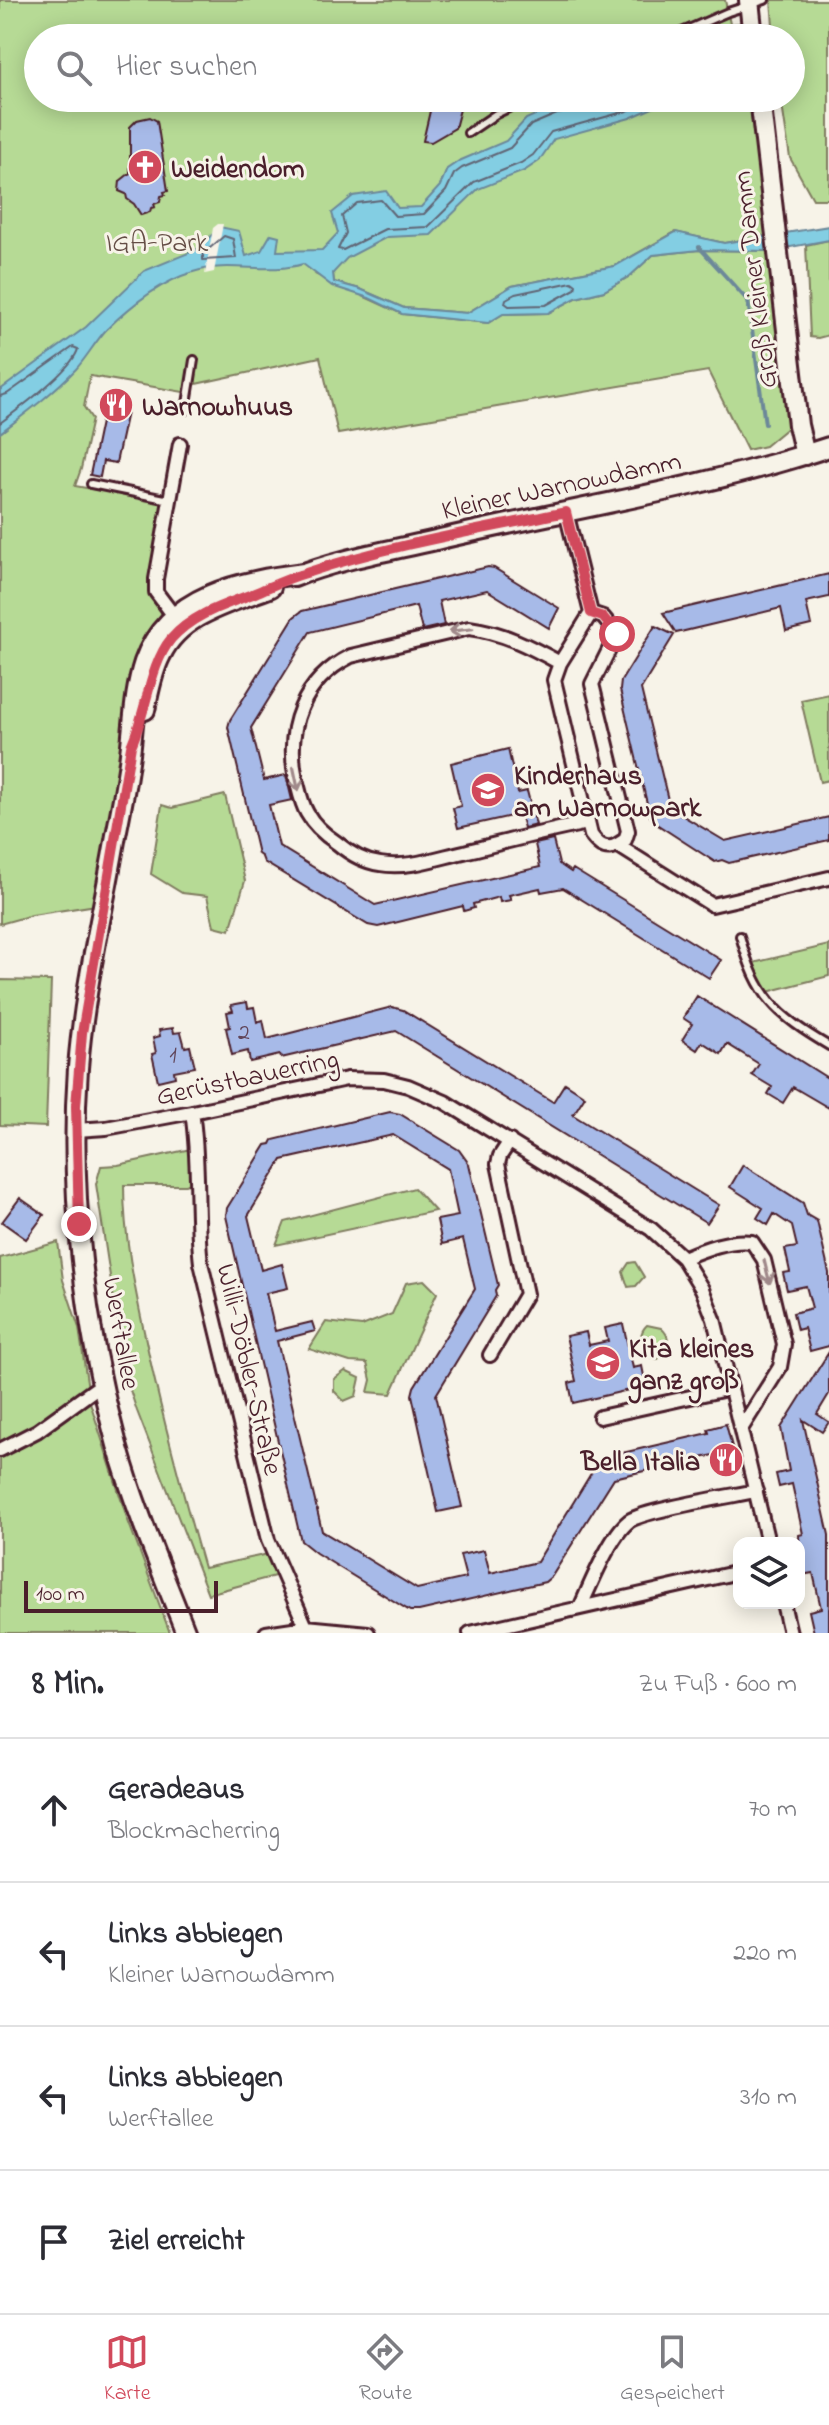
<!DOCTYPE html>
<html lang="de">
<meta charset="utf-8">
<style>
:root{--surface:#fff;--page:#f7f7f7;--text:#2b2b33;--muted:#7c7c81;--line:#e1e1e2;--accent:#d1495b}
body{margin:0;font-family:"Indie Flower",sans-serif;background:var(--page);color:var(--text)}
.controls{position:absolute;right:24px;bottom:24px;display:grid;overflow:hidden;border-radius:16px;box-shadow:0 4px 20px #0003}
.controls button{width:72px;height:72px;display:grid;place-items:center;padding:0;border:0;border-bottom:2px solid var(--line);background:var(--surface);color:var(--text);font:40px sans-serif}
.scale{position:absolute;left:24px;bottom:20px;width:194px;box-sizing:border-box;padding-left:8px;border:4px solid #4a1f2b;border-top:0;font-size:22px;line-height:28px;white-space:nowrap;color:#4a1f2b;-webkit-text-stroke:6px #f7f3e8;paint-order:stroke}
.stop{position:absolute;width:24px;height:24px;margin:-18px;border:6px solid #d1495b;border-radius:50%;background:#fff}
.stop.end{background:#d1495b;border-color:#fff;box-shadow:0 2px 8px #0008}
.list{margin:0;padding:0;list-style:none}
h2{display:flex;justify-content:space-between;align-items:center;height:104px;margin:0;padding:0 32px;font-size:34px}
h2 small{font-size:26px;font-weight:400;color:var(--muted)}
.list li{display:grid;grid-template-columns:52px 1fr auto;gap:24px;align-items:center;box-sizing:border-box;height:144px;padding:0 32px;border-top:2px solid var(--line)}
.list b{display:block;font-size:30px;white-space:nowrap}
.list p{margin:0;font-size:26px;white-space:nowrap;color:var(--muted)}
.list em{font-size:26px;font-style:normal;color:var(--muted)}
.icon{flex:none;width:44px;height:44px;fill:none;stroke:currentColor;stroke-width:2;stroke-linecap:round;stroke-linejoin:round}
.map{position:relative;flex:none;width:829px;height:1633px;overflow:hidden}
.search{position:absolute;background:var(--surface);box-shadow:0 4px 20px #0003;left:24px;right:24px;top:24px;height:88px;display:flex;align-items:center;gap:20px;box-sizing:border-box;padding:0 28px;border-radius:44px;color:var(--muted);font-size:30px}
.sheet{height:680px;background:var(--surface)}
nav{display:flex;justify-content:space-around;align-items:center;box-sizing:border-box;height:112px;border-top:2px solid var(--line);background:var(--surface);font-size:22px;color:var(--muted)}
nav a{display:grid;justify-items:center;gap:4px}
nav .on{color:var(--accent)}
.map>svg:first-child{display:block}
.green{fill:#b6da95;stroke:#807c60;stroke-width:2}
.water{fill:#83cee3;stroke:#6c8899;stroke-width:2}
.pier{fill:#f7f3e8}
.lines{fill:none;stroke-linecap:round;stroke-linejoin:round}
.shore{stroke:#616575;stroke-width:2}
.stream{stroke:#6c8899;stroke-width:4}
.building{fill:#a7bae8;stroke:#4a1f2b;stroke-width:2}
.lane-casing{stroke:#4a1f2b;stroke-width:12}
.street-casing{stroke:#4a1f2b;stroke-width:18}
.secondary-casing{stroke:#4a1f2b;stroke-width:24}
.lane{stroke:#f7f3e8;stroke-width:6}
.street{stroke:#f7f3e8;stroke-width:12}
.secondary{stroke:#f7f3e8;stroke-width:18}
.oneway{stroke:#a0898a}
.route{stroke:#d1495b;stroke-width:10}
.labels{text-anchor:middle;stroke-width:6;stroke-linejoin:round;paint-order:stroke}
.number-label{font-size:24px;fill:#61465a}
.poi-label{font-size:28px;font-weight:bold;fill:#4a1f2b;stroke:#f7f3e8;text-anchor:start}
.park-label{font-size:28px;fill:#654e46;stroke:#f7f3e8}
.street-label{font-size:28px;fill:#4a1f2b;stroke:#f7f3e8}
</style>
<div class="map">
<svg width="829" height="1633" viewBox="0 0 829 1633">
<rect width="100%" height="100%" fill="#f7f3e8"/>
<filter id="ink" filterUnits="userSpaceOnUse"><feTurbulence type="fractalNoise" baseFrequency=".0125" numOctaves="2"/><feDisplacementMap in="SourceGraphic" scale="16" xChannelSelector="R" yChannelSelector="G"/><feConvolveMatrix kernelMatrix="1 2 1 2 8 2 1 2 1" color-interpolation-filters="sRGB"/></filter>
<g filter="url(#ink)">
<path class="green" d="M0,0H725L730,24L741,23L743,38H38V98H750L766,236L724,243L675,232L615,266L512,286L467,313L404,308L360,289L334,282L333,273L317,275L402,314L488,323L503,314L548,313L576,298L604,291L630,276L653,255L699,250L769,251L788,427L765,446L747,450L708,371L338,434L320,357L196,384L189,393L90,376L84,407L92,419L81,469L75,486L165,502L150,588L161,609V619L133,687L96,905L32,915L0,924V433L14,422L0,408Z
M771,0H829V199H813L790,158L781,98H791V38H774Z
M829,240V335L818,338L810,337L806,245Z
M829,694V780L820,782L801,700Z
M225,795L245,881L230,930L214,926L207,896L182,893L151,874L162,805L172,808Z
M829,945V976L763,993L749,964Z
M0,980L51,981L46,1127L0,1125Z
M195,1148V1181L186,1185H124C124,1237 134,1285 145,1336C161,1414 182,1491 204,1568L273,1553L282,1574L208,1594L137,1411L125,1375L96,1184L101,1166L118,1165Z
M414,1188L435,1211L276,1245L285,1222Z
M58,1242L63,1280L79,1328L90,1402L127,1518L170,1633H0V1258Z
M635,1262L644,1277L636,1286L628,1287L623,1272L629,1263Z
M424,1280L437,1293L391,1394L368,1392L371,1380L367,1363L350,1362L309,1349L326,1322L362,1326L392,1314L406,1283Z
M647,1325L661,1328C673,1338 668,1350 658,1359L650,1357C642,1347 636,1335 647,1325Z
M345,1371L360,1378L356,1396L344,1401L334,1391V1379Z"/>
<path class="water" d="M594,98H675L630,118L554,139L539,161L524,171L478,189L431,235L387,237L347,258L333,273L334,282L360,289L404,308L467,313L512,286L615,266L676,232L724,243L829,226V240L769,251L699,250L653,255L630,276L604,291L576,298L548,313L503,314L488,323L402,314L369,298L332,286L303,264C268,275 229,260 193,272C160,282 130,306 106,330C95,342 87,357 76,369C53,393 26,413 0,433V390L86,327L144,271L196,250L220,227L239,231L246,256L261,251L271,234L279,236L277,251L322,250L338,233L332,213L353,196L386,191L398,208L421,207L440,186L447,169L459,161L506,141L526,119L555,106Z"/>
<path class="pier" d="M218,224H223L214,272L205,274L213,228Z"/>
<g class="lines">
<path class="shore" d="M591,98V104L586,109L557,114L531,125L510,148L462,168L454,174L446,191L424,214L395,216L381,200L357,203L342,216L346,233L338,249L343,250L385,229L428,227L474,182L521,163L533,155L551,132L627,111L655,98
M224,236L233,239L236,258L203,260V254Z
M572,282L576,285L575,289L546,305L509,306L505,303L506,299L515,294Z
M0,396L7,394L73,347L78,349C73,369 19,409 0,423"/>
<path class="stream" d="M699,247L748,301L765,424"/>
</g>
<path class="building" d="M433,98H463L455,128L431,142L423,141Z
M150,117L157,121L168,191L164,192L165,195L161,196L160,202L154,204L155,207L151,208L150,212L141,215L134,204L127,199L126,194L119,191L120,181L130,173V127L137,120Z
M106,398L126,401L124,412H127L116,463L103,461L100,477L90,475Z
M488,567L494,568L559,608L549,628L487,590L439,601L444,625L422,630L416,606L310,632L251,728L264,780L286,775L292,800L269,805L279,846L375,905L540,867L535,844L553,840L559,864L571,872L573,869L721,960L709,978L563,888L541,892L540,888L509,895L511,900L500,902L499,897L473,904L474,908L464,911L463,906L378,927L368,925L264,862L262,857L258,854L228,727L230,720L294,617L302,611Z
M829,574V597L806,602L811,625L786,631L781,608L676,633L663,613Z
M655,626L674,635L641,689L670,808L725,841L829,817V840L729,863L722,860L715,862L655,823L650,816L620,690L621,681Z
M508,749L518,793L527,791L536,825L524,828L520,814L458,828L453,808L461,806L451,763Z
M697,996L829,1079V1108L793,1087L783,1103L768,1094L772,1087L752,1075L759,1064L727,1044L721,1054L702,1042L697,1050L682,1040L692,1024L683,1018Z
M247,1002L248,1008L254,1007L257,1022L263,1020L267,1039L392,1007L403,1010L553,1102L565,1083L585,1096L573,1115L719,1205L707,1223L396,1031L281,1058L280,1055L250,1062L248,1051L232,1055L226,1028L230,1027L227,1012L233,1011L231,1005Z
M173,1028L174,1033L181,1032L185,1047L190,1046L195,1067L174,1071L175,1077L158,1081L152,1054L156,1053L153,1038L160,1036L159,1030Z
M390,1112L400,1114L459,1150L469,1164L498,1285L495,1290L496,1296L436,1395L462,1507L438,1512L412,1395L414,1387L475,1289L463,1239L442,1244L437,1220L458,1216L448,1169L393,1135L282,1160L248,1216L261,1270L282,1264L288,1288L266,1293L275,1331L312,1322L315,1331L277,1341L322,1531L417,1589L466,1578L460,1555L484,1550L490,1573L537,1562L598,1462L605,1457L709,1433L708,1429L726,1424L737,1466L718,1470L714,1455L614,1478L552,1576L545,1582L419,1611H410L316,1553L301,1541L226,1216L227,1208L266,1145L271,1144L273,1140Z
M743,1165L803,1203L807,1215L817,1221L829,1273V1346L810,1351L804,1328L797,1330L793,1313L812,1308L806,1286L787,1290L783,1273L790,1272L785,1249L797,1247L792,1226L774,1214L768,1225L757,1218L763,1208L730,1187Z
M20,1198L44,1215L26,1239L2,1222Z
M623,1324L633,1368L642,1366L646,1386L573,1403L569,1383L576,1381L566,1336L586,1332L589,1345L608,1341L605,1328Z
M829,1352V1394L817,1414L829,1422L822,1432L803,1420L829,1535V1633H814L809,1611L821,1608L813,1573L801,1575L799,1535L803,1534L792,1484L779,1487L776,1474L789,1471L781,1428Z"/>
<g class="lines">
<g class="lane-casing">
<path id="lane" d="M668,38L728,12L765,0
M468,133L496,114L529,98
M186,410L194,360
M91,484L170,500
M740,936C757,997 775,1014 829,1046"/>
</g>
<g class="street-casing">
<path id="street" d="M566,512L591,613L560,663L554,680L591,835C598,845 606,851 617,845L712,905L829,878
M591,613L603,617L617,634L592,684L628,831L625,840L617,845
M174,616L156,592V579L180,444
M560,663C531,647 502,632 469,628L351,656C303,680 285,728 296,779C299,790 301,803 307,813C314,826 325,835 337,843C349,853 364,862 380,864C407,869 437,858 464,852C505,842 546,831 588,823
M192,1112C200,1162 195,1213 201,1263L268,1540L306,1627
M76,1130L106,1128L192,1112L347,1079L384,1080L408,1086L445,1102L651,1229L683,1258L702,1289L714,1319L768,1543
M683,1258C704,1249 730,1239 752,1242L764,1260L784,1344L780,1367L741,1429
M490,1355L526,1294L498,1164L500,1156L510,1141
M600,1417L731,1388
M0,1450L37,1431L95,1389L103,1387
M783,1603L790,1633
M580,1608C590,1586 610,1536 629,1521C644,1510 732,1496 756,1491
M266,1633L306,1627L368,1633
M470,1633L739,1572"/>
</g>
<g class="secondary-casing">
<path id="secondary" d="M749,0L753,38
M760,98L798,425L805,455
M294,577C339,559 389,551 436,540C567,509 701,489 829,447
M145,710C149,692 152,672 161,655C181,613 231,603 271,587
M186,1633C162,1571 135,1509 117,1445C84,1324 69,1194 78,1068C84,989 103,912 116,835C122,805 128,775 131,745C134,717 135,689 144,662C168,594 242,581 304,573"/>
</g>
<use href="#lane" class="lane"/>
<use href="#street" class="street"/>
<use href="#secondary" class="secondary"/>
</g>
<defs><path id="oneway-shaft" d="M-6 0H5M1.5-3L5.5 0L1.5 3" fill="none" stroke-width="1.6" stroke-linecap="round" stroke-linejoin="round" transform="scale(2)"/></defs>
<g class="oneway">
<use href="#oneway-shaft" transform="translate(461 630) rotate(174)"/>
<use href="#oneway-shaft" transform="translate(296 779) rotate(78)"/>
<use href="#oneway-shaft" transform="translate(767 1272) rotate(76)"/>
</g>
</g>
<g class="lines" filter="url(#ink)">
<path class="route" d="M79,1224L76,1106L82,1033L131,746C146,714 150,664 171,639C193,614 224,605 255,593C272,586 288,578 306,573C390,545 479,530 566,512L591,613L603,617L617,634"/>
</g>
<defs>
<g id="church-disc" transform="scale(1.8)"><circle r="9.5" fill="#d1495b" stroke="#f7f3e8"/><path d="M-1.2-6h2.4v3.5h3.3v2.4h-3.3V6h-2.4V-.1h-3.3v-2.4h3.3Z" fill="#fff"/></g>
<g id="restaurant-disc" transform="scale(1.8)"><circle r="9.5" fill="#d1495b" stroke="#f7f3e8"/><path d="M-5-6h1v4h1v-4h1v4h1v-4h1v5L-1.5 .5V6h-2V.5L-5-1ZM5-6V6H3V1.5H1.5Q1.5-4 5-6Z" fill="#fff"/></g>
<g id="school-disc" transform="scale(1.8)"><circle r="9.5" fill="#d1495b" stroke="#f7f3e8"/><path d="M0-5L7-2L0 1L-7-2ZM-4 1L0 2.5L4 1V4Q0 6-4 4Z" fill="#fff"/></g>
</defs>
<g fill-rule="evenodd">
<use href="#church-disc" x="145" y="167"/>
<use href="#restaurant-disc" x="116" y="405"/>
<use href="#school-disc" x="488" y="790"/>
<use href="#school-disc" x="603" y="1363"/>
<use href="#restaurant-disc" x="726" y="1460"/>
</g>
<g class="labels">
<g class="number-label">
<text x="244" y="1039">2</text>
<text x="173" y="1062">1</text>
</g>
<g class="poi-label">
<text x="171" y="177">Weidendom</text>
<text x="142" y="415">Warnowhuus</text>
<text x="514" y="784">Kinderhaus<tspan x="514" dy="32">am Warnowpark</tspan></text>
<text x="629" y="1357">Kita kleines<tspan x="629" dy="32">ganz groß</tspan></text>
<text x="700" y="1470" text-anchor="end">Bella Italia</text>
</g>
<g class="park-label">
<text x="157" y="251">IGA-Park</text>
</g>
<g class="street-label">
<text transform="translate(753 280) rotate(-97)" y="10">Groß Kleiner Damm</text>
<text transform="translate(561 484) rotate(-12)" y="10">Kleiner Warnowdamm</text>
<text transform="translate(247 1076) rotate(-12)" y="10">Gerüstbauerring</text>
<text transform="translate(123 1333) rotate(80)" y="10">Werftallee</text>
<text transform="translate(251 1369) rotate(77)" y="10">Willi-Döbler-Straße</text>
</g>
</g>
</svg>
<div class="controls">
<button><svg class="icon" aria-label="layers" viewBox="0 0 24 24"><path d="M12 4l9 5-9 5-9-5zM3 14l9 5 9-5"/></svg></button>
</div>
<div class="scale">100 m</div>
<div class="stop" style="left:617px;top:634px"></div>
<div class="stop end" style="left:79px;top:1224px"></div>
<div class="search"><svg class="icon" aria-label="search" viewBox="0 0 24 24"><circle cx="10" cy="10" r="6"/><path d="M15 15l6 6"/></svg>Hier suchen</div>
</div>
<section class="sheet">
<h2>8 Min.<small>Zu Fuß · 600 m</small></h2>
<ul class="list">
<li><svg class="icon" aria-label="ahead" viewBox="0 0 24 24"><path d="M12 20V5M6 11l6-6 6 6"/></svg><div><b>Geradeaus</b><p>Blockmacherring</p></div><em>70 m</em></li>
<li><svg class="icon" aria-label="left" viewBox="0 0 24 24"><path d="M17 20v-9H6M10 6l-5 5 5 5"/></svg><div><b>Links abbiegen</b><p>Kleiner Warnowdamm</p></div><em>220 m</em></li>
<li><svg class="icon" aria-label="left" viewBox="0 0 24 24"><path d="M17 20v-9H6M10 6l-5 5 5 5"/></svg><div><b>Links abbiegen</b><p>Werftallee</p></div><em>310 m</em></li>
<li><svg class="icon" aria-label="arrive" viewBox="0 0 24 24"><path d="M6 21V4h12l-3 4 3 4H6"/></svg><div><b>Ziel erreicht</b></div></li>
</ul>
</section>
<nav>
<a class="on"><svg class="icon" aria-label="map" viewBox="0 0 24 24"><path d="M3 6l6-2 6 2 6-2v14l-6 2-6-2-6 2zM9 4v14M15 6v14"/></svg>Karte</a>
<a><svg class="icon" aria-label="directions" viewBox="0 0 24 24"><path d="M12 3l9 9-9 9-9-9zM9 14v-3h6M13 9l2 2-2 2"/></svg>Route</a>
<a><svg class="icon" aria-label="saved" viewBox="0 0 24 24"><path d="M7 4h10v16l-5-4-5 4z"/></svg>Gespeichert</a>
</nav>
